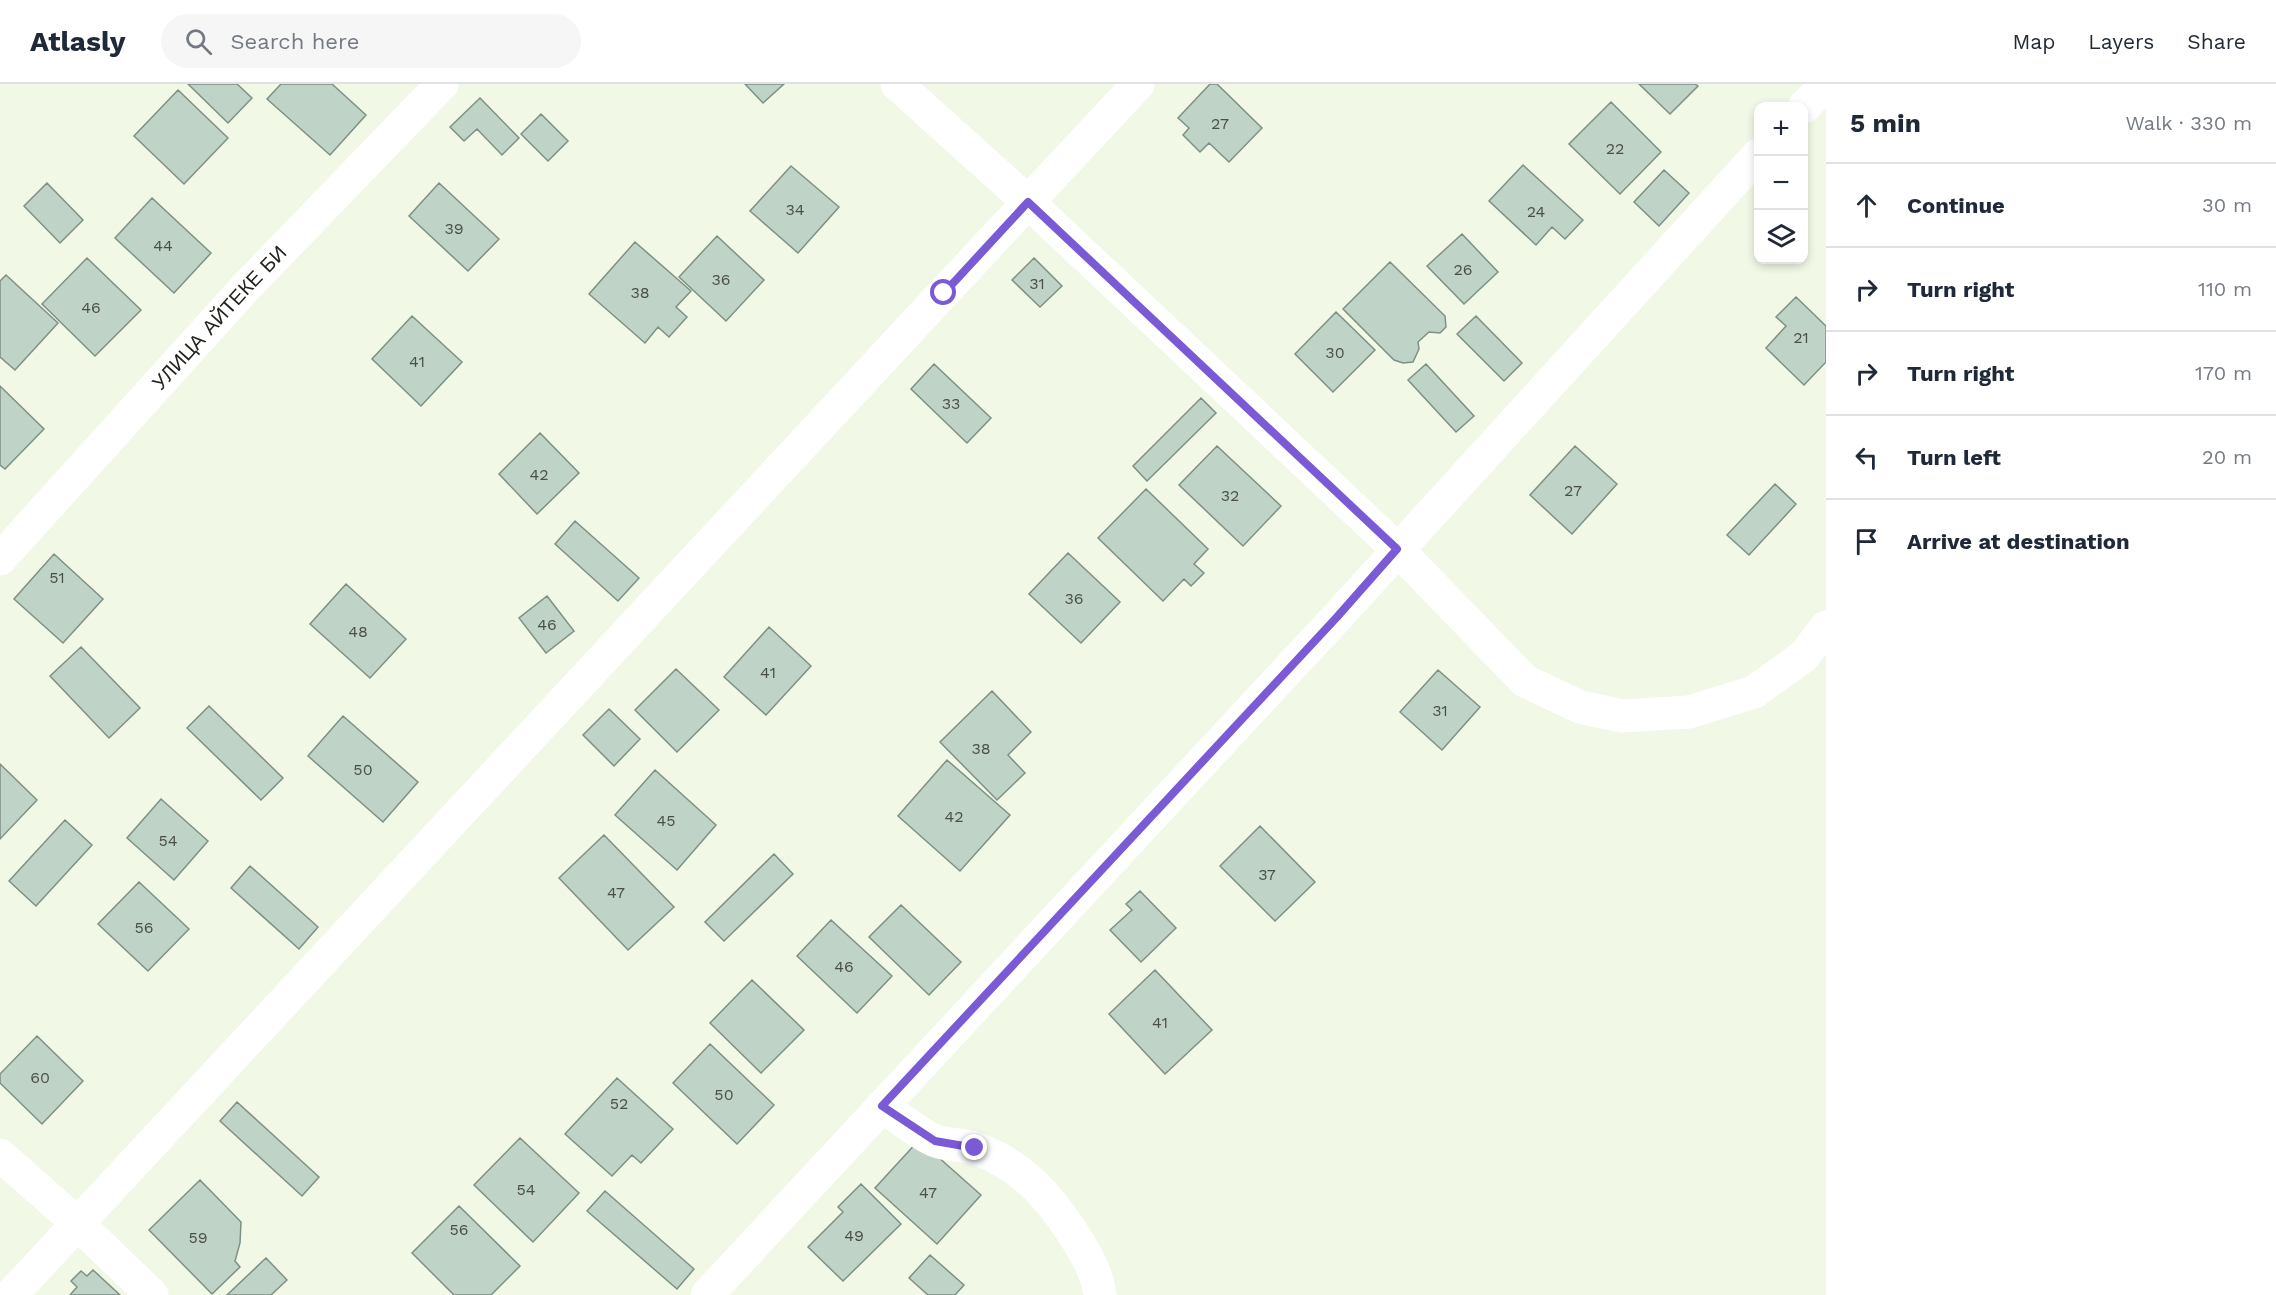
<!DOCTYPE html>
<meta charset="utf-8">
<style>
:root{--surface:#fff;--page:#f6f6f7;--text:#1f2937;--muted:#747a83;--line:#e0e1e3}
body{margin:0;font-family:"Work Sans",sans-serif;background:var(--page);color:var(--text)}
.controls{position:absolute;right:18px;top:18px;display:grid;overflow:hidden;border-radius:12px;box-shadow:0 3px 9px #0003}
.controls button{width:54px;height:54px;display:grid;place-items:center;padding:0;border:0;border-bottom:2px solid var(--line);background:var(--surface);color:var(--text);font:30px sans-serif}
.stop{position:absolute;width:18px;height:18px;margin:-14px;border:4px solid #7a5bd5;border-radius:50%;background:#fff}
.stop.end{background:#7a5bd5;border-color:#fff;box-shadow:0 2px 6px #0008}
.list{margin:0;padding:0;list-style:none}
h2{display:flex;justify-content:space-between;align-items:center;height:78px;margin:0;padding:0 24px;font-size:26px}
h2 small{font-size:20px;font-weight:400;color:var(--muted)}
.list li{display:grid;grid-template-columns:39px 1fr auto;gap:18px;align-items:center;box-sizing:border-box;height:84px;padding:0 24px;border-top:2px solid var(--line)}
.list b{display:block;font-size:22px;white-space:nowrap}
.list em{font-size:20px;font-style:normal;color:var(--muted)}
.icon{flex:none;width:33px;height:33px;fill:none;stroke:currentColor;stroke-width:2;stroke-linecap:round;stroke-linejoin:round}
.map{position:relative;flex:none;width:1826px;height:1211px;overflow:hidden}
header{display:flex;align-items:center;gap:36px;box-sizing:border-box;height:84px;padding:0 30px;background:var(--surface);border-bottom:2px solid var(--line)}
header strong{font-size:28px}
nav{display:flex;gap:33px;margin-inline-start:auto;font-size:21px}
.search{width:420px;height:54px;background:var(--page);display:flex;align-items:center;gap:15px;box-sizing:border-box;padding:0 21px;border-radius:33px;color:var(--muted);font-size:22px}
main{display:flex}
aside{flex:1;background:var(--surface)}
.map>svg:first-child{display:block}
.building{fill:#c0d3c7;stroke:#7e9085;stroke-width:1.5}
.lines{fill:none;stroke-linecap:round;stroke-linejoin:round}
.minor{stroke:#fff;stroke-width:33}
.route{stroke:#7a5bd5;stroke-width:8}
.labels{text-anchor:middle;stroke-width:4.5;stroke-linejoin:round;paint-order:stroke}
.number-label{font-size:16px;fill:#4a5048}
.street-label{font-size:20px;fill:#22251e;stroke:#fff}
</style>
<header>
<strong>Atlasly</strong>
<div class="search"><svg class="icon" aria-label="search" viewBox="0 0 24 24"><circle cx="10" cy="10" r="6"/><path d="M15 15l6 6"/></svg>Search here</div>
<nav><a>Map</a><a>Layers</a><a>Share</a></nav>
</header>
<main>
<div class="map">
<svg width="1826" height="1211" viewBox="0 0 1826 1211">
<rect width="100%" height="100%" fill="#f1f9e6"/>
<path class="building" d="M188,0H237L252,14L228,39Z
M281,0H332L366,31L330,71L267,15Z
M745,0H784L763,19Z
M1210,0H1217L1262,44L1229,78L1209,59L1200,68L1183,51L1189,44L1178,34Z
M1639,0H1695L1698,2L1670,30Z
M178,6L228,54L184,100L134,52Z
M480,14L519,54L502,71L477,45L464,57L450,43Z
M1611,18L1661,68L1620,110L1569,60Z
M541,30L568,57L548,77L521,50Z
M1523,81L1583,136L1565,155L1552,143L1536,161L1489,117Z
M791,82L839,123L798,169L750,127Z
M1664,86L1689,109L1659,142L1634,118Z
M47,99L83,136L60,159L24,122Z
M439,99L499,155L468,187L409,132Z
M152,114L211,169L174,209L115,154Z
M1462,150L1498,188L1464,220L1427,182Z
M717,152L764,196L726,237L679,193Z
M635,158L691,207L676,223L687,233L669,253L658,243L645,259L589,210Z
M87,174L141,226L95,272L42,220Z
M1034,174L1062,202L1040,223L1012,196Z
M1390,178L1445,232L1446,243L1440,249L1429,248L1418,258L1419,265L1413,278L1403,279L1394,276L1343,225Z
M6,191L58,239L15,286L0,273V197Z
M1796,213L1826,242V278L1804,301L1766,264L1786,242L1776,233Z
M1336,228L1375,266L1333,308L1295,270Z
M412,232L462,278L421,322L372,275Z
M1476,232L1522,279L1504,297L1457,250Z
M934,280L991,334L967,359L911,305Z
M1426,280L1474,332L1456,348L1408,296Z
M0,302L44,345L5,385L0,381Z
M1201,314L1216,329L1147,397L1133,382Z
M540,349L579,389L537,430L499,390Z
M1217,362L1281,422L1243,462L1179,401Z
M1575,362L1617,400L1572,450L1530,411Z
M1775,400L1796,420L1749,471L1727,451Z
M1146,405L1208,465L1194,480L1204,489L1191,502L1184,495L1163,517L1098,454Z
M575,437L639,494L618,517L555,460Z
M1068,469L1120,518L1081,559L1029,510Z
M54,470L103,515L63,559L14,515Z
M346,500L406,555L370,594L310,540Z
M547,512L574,547L546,569L519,534Z
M769,543L811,582L766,631L724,593Z
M81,563L140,624L109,654L50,592Z
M676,585L719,626L677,668L635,626Z
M1438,586L1480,623L1442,666L1400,628Z
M992,607L1031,648L1008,671L1025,689L997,716L940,658Z
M209,622L283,694L261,716L187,644Z
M609,625L640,655L614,682L583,651Z
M343,632L418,698L383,738L308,672Z
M947,676L1010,731L960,787L898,732Z
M0,680L37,716L0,755Z
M655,686L716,741L677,786L615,731Z
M161,715L208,757L174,796L127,754Z
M65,736L92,761L36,822L9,797Z
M1260,742L1315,798L1275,837L1220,782Z
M604,751L674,823L628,866L559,794Z
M774,770L793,790L724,857L705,838Z
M250,782L318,843L299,865L231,804Z
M139,798L189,845L148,887L98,840Z
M1140,807L1176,844L1141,878L1110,846L1132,826L1126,820Z
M901,821L961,878L929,911L869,853Z
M831,836L892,892L857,929L797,872Z
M1155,886L1212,946L1165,990L1109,930Z
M752,896L804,946L761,989L710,939Z
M37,952L83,997L42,1040L0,999V990Z
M710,960L774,1021L737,1060L673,999Z
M617,994L673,1045L641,1079L632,1071L612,1092L565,1050Z
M237,1018L319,1093L302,1112L220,1037Z
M520,1054L579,1109L533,1158L474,1101Z
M919,1056L981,1111L937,1160L875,1104Z
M200,1096L241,1138L240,1159L235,1177L240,1183L212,1210L149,1146Z
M861,1100L901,1140L843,1197L808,1163L843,1128L838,1123Z
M605,1107L694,1185L677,1205L587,1127Z
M459,1122L520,1182L491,1211H454L412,1169Z
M930,1171L964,1201L955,1211H928L909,1194Z
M266,1174L287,1196L271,1211H227Z
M93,1186L120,1211H70L77,1203L71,1197L81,1187L87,1192Z"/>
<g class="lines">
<g class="minor">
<path d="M897,0L1028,118L1397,465L1525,597L1580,623L1622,632L1689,628L1754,608L1804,572L1826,543"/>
<path d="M1804,23L1826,0"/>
<path id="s1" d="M0,475L245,204L442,0"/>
<path d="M882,1022C896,1031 921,1052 936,1057C949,1062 964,1060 977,1065C1021,1081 1047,1110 1072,1148C1084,1166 1098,1190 1100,1211"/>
<path d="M0,1071L77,1139L152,1211"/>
<path d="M11,1211L1138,0"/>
<path d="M707,1211L1337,533L1758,71"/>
</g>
</g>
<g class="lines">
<path class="route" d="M944,209L1028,118L1397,465L1337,533L882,1022L935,1057L975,1064"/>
</g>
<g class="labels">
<g class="number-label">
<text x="1220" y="45">27</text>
<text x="1615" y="70">22</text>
<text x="795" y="131">34</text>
<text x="1536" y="133">24</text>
<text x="454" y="150">39</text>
<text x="163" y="167">44</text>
<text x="1463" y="191">26</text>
<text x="721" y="201">36</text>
<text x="1037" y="205">31</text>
<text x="640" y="214">38</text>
<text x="91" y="229">46</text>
<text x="1801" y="259">21</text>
<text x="1335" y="274">30</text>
<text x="417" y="283">41</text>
<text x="951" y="325">33</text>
<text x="539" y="396">42</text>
<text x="1573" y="412">27</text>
<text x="1230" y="417">32</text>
<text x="57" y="499">51</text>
<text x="1074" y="520">36</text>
<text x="547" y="546">46</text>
<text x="358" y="553">48</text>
<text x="768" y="594">41</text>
<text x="1440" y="632">31</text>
<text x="981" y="670">38</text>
<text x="363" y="691">50</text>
<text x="954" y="738">42</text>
<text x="666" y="742">45</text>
<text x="168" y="762">54</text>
<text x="1267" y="796">37</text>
<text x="616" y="814">47</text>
<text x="144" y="849">56</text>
<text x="844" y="888">46</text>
<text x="1160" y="944">41</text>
<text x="40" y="999">60</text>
<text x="724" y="1016">50</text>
<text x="619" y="1025">52</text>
<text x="526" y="1111">54</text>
<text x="928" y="1114">47</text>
<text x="459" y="1151">56</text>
<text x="854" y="1157">49</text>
<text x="198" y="1159">59</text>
</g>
<g class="street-label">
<text dy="7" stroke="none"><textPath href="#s1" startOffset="326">УЛИЦА АЙТЕКЕ БИ</textPath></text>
</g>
</g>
</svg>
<div class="controls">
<button>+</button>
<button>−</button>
<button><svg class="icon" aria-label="layers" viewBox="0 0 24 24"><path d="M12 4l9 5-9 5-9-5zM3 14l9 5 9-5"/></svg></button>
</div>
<div class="stop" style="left:944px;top:209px"></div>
<div class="stop end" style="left:975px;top:1064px"></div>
</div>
<aside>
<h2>5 min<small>Walk · 330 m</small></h2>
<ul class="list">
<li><svg class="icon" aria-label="ahead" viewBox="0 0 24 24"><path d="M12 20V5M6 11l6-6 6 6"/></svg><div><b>Continue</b></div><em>30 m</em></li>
<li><svg class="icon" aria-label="right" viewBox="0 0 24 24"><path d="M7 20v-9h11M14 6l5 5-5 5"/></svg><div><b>Turn right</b></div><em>110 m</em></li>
<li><svg class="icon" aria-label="right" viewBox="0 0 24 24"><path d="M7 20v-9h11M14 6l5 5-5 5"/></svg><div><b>Turn right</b></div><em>170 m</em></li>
<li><svg class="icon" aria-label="left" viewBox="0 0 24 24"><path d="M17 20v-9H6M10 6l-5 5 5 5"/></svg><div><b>Turn left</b></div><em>20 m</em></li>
<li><svg class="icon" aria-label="arrive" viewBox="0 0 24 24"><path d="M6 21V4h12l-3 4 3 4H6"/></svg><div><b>Arrive at destination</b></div></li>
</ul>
</aside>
</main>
